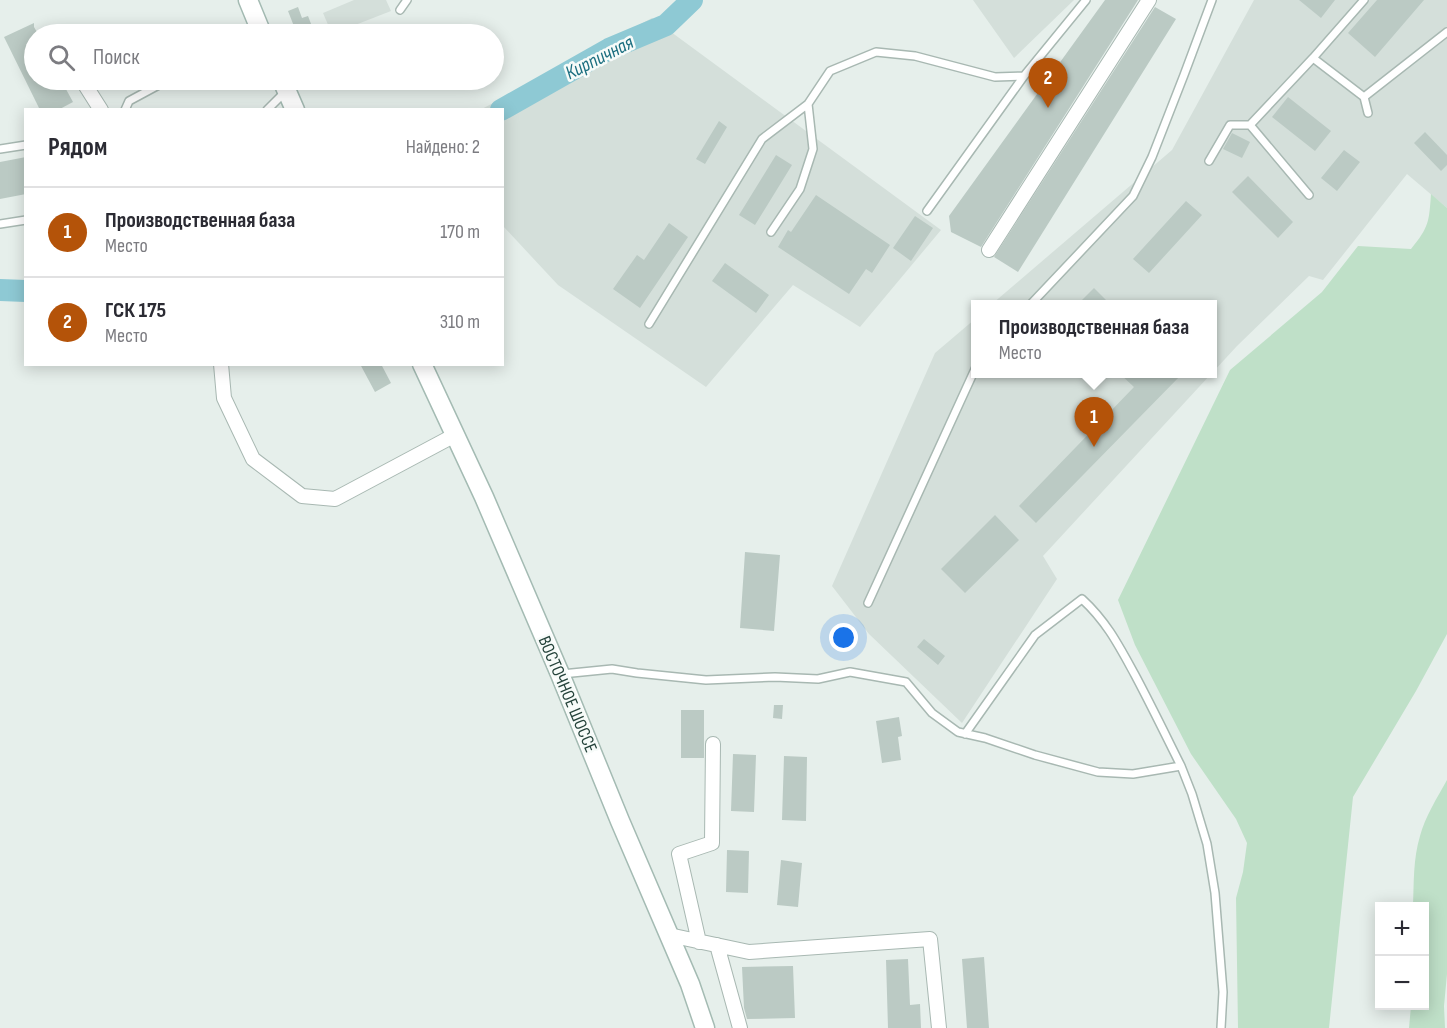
<!DOCTYPE html>
<html lang="ru">
<meta charset="utf-8">
<style>
:root{--surface:#fff;--page:#f2f2f3;--text:#2b2b33;--muted:#7c7c81;--line:#e1e1e2;--accent:#b45309}
body{margin:0;font-family:"Sofia Sans Condensed",sans-serif;background:var(--page);color:var(--text)}
.controls{position:absolute;right:18px;bottom:18px;display:grid;overflow:hidden;border-radius:0px;box-shadow:0 3px 15px #0003}
.controls button{width:54px;height:54px;display:grid;place-items:center;padding:0;border:0;border-bottom:2px solid var(--line);background:var(--surface);color:var(--text);font:30px sans-serif}
.you{position:absolute;left:844px;top:638px;width:21px;height:21px;margin:-15px;border:4px solid #fff;border-radius:50%;background:#1a73e8;box-shadow:0 0 0 9px #1a73e833}
.badge{display:grid;place-items:center;width:39px;height:39px;border-radius:50%;background:var(--accent);color:#fff;font-size:20px;font-weight:700}
.pin{position:absolute;translate:-50% -50px;filter:drop-shadow(0 2px 3px #0008)}
.pin::after{content:'';position:absolute;top:32px;width:21px;height:18px;background:inherit;clip-path:polygon(0 0,100% 0,50% 100%)}
.popup{position:absolute;left:971px;top:300px;width:246px;height:78px;box-sizing:border-box;display:grid;place-content:center;border-radius:0px;background:var(--surface);filter:drop-shadow(0 2px 4px #0005);font-size:20px;white-space:nowrap;color:var(--muted)}
.popup b{font-size:22px;color:var(--text)}
.popup::after{content:'';position:absolute;left:50%;top:100%;margin-left:-12px;border:12px solid transparent;border-top-color:var(--surface)}
.list{margin:0;padding:0;list-style:none}
h2{display:flex;justify-content:space-between;align-items:center;height:78px;margin:0;padding:0 24px;font-size:26px}
h2 small{font-size:20px;font-weight:400;color:var(--muted)}
.list li{display:grid;grid-template-columns:39px 1fr auto;gap:18px;align-items:center;box-sizing:border-box;height:90px;padding:0 24px;border-top:2px solid var(--line)}
.list b{display:block;font-size:22px;white-space:nowrap}
.list p{margin:0;font-size:20px;white-space:nowrap;color:var(--muted)}
.list em{font-size:20px;font-style:normal;color:var(--muted)}
.icon{flex:none;width:33px;height:33px;fill:none;stroke:currentColor;stroke-width:2;stroke-linecap:round;stroke-linejoin:round}
.map{position:relative;flex:none;width:1447px;height:1028px;overflow:hidden}
.search{position:absolute;background:var(--surface);box-shadow:0 3px 15px #0003;left:24px;top:24px;width:480px;height:66px;display:flex;align-items:center;gap:15px;box-sizing:border-box;padding:0 21px;border-radius:33px;color:var(--muted);font-size:22px}
.panel{position:absolute;background:var(--surface);box-shadow:0 3px 15px #0003;left:24px;top:108px;width:480px;height:258px;border-radius:0px}
.map>svg:first-child{display:block}
.built{fill:#d4dfda}
.green{fill:#bfe0c8}
.lines{fill:none;stroke-linecap:round;stroke-linejoin:round}
.river{stroke:#8ec9d4;stroke-width:22}
.building{fill:#bbcac4}
.lane-casing{stroke:#a8b8b2;stroke-width:10}
.street-casing{stroke:#a8b8b2;stroke-width:16}
.secondary-casing{stroke:#a4bbb3;stroke-width:21}
.lane{stroke:#fff;stroke-width:7}
.street{stroke:#fff;stroke-width:14}
.secondary{stroke:#fff;stroke-width:18}
.labels{text-anchor:middle;stroke-width:5;stroke-linejoin:round;paint-order:stroke}
.street-label{font-size:18px;fill:#24423a;stroke:#f7fbf9}
.water-label{font-size:20px;font-style:italic;fill:#1c6f80;stroke:#f7fbf9}
</style>
<div class="map">
<svg width="1447" height="1028" viewBox="0 0 1447 1028">
<rect width="100%" height="100%" fill="#e6efeb"/>
<path class="built" d="M354,0H386L391,11L332,34L323,13Z
M973,0H1074L1014,58Z
M1254,0H1447V208L1407,174L1323,280L1309,276L1237,346L1213,372L1212,304H992L1172,150Z
M652,18L941,230L860,327L793,285L706,387L558,285L503,226L502,110H480Z
M975,319L976,374H1211L1043,556L1057,579L962,723L869,634L832,586L935,353Z"/>
<path class="green" d="M1431,194L1447,208V634L1416,691L1353,797L1329,1028H1238L1236,898L1243,872L1247,843L1236,819L1191,754L1135,645L1118,600L1230,370L1322,292L1358,246L1411,249C1429,227 1429,222 1431,194Z
M1447,780V974L1444,1006L1445,1028H1409L1411,1006H1424V906H1413C1414,883 1413,859 1420,836C1425,817 1437,798 1447,780Z"/>
<g class="lines">
<path class="river" d="M501,110L609,49L666,25L692,0
M0,290L26,291"/>
</g>
<path class="building" d="M1105,0H1138L981,247L951,232L949,216Z
M1299,0H1335L1321,18Z
M1377,0H1424L1375,57L1348,33Z
M298,7L302,18L308,16L315,34H297L288,11Z
M1155,7L1176,19L1018,272L994,257Z
M34,23V27L38,34H34V80H61L73,102L58,110H40L4,37Z
M1288,97L1331,131L1315,151L1272,117Z
M719,121L727,127L705,164L696,159Z
M1425,132L1447,155V165L1441,171L1414,143Z
M1232,133L1250,142L1242,158L1223,149Z
M1344,150L1360,162L1337,191L1321,178Z
M776,155L792,165L755,225L739,215Z
M26,157V194L0,199V162Z
M1248,176L1293,222L1278,238L1232,192Z
M816,195L890,245L872,273L866,269L849,294L778,247L788,230L791,232Z
M1186,201L1202,215L1149,273L1133,259Z
M915,216L933,228L911,261L893,248Z
M669,223L688,237L640,308L613,289L637,255L644,260Z
M725,263L769,295L756,313L712,281Z
M1094,288L1110,304H1078Z
M360,364H381L391,383L375,392Z
M1120,374H1182L1036,523L1019,506L1134,387Z
M995,515L1019,540L965,593L941,569Z
M745,552L780,555L774,631L740,628Z
M924,639L945,656L938,665L917,647Z
M774,705H783L782,719L773,718Z
M681,710H704V758H681Z
M899,717L902,736L898,737L901,760L882,763L876,721Z
M733,754L756,755L754,812L731,811Z
M784,756L807,757L806,821L782,820Z
M727,850L749,851L748,893L726,892Z
M781,860L802,863L798,907L777,905Z
M984,957L989,1028H967L962,959Z
M908,959L910,1005L920,1004L921,1028H888L886,960Z
M793,966L795,1018L747,1019L744,1008L742,967Z"/>
<g class="lines">
<g class="lane-casing">
<path id="lane" d="M1364,0L1313,58L1364,97L1447,32
M400,10L407,0
M1364,97L1368,113
M125,110L129,101L168,80
M267,110L285,92
M0,149L26,145
M1209,161L1230,125H1250
M1309,195L1250,125L1313,58
M927,211L1024,76L1086,0
M0,224L26,220
M771,232L800,189L813,149L808,104L830,71L876,52L915,56L995,77L1024,76
M1031,304L1133,196L1152,157L1184,75L1212,0
M649,324L762,139L808,104
M868,603L976,367
M562,674L612,669L637,673L706,680L775,677L818,679L850,672L906,682L932,713L958,732L985,738L1035,755L1098,772L1133,774L1181,766L1192,794L1207,844L1215,893L1223,992L1221,1028
M965,734L1035,635L1082,599C1107,622 1119,646 1135,675C1151,705 1166,736 1181,766"/>
</g>
<g class="street-casing">
<path id="street" d="M82,80L101,110
M989,250L1149,0
M221,364L224,398L253,459L302,496L335,499L455,435
M669,935L749,952L930,939L939,1028
M699,942L679,854L712,843L713,744
M717,945L740,1028"/>
</g>
<g class="secondary-casing">
<path id="secondary" d="M248,0L262,34
M282,80L295,110
M422,364L484,497L560,674L620,821L690,984L705,1028"/>
</g>
<use href="#lane" class="lane"/>
<use href="#street" class="street"/>
<use href="#secondary" class="secondary"/>
</g>
<g class="labels">
<g class="street-label">
<text transform="translate(568 694) rotate(67)" y="6">ВОСТОЧНОЕ ШОССЕ</text>
</g>
<g class="water-label">
<text transform="translate(599 57) rotate(-27)" y="7">Кирпичная</text>
</g>
</g>
</svg>
<div class="controls">
<button>+</button>
<button>−</button>
</div>
<div class="you"></div>
<div class="pin badge" style="left:1094px;top:447px">1</div>
<div class="popup"><b>Производственная база</b>Место</div>
<div class="pin badge" style="left:1048px;top:108px">2</div>
<div class="search"><svg class="icon" aria-label="search" viewBox="0 0 24 24"><circle cx="10" cy="10" r="6"/><path d="M15 15l6 6"/></svg>Поиск</div>
<section class="panel">
<h2>Рядом<small>Найдено: 2</small></h2>
<ul class="list">
<li><span class="badge">1</span><div><b>Производственная база</b><p>Место</p></div><em>170 m</em></li>
<li><span class="badge">2</span><div><b>ГСК 175</b><p>Место</p></div><em>310 m</em></li>
</ul>
</section>
</div>
